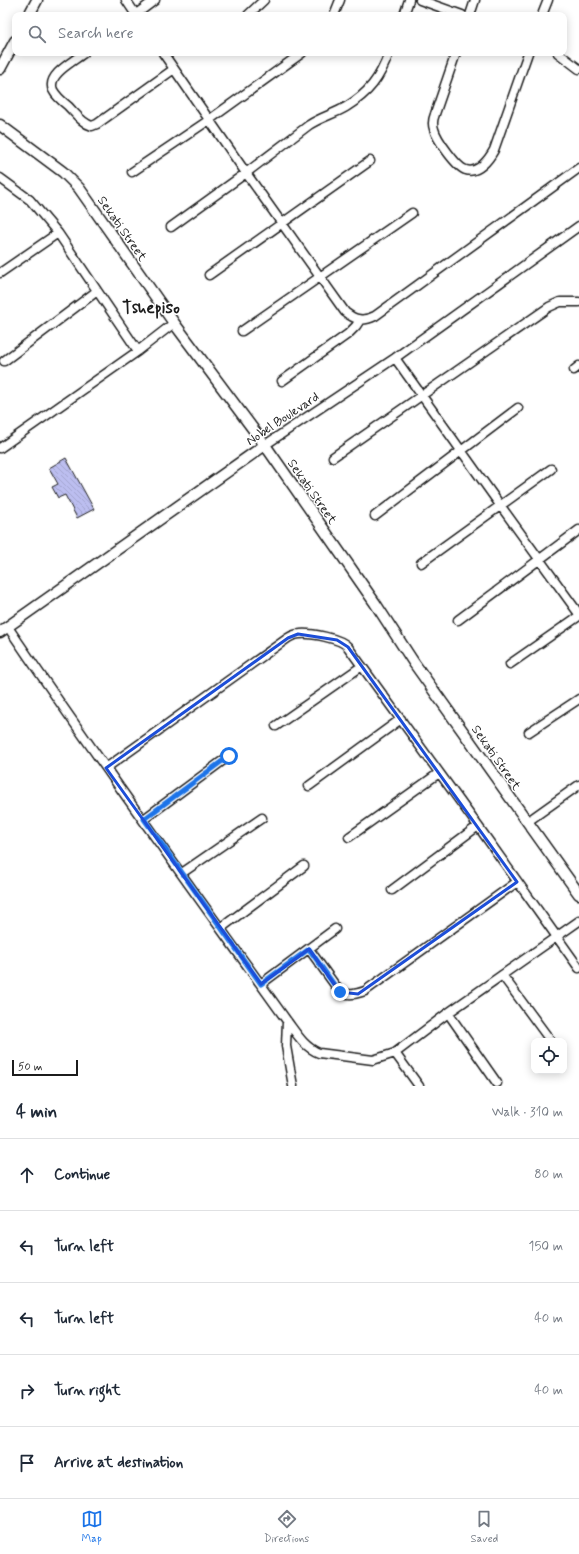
<!DOCTYPE html>
<meta charset="utf-8">
<style>
:root{--surface:#fff;--page:#f6f6f7;--text:#1f2937;--muted:#747a83;--line:#e0e1e3;--accent:#1a73e8}
body{margin:0;font-family:Mynerve,sans-serif;background:var(--page);color:var(--text)}
.controls{position:absolute;right:12px;bottom:12px;display:grid;overflow:hidden;border-radius:8px;box-shadow:0 2px 10px #0003}
.controls button{width:36px;height:36px;display:grid;place-items:center;padding:0;border:0;border-bottom:1px solid var(--line);background:var(--surface);color:var(--text);font:20px sans-serif}
.scale{position:absolute;left:12px;bottom:10px;width:66px;box-sizing:border-box;padding-left:4px;border:2px solid #1c1c1c;border-top:0;font-size:11px;line-height:14px;white-space:nowrap;color:#1c1c1c;-webkit-text-stroke:3px #fff;paint-order:stroke}
.stop{position:absolute;width:12px;height:12px;margin:-9px;border:3px solid #1a73e8;border-radius:50%;background:#fff}
.stop.end{background:#1a73e8;border-color:#fff;box-shadow:0 1px 4px #0008}
.list{margin:0;padding:0;list-style:none}
h2{display:flex;justify-content:space-between;align-items:center;height:52px;margin:0;padding:0 16px;font-size:17px}
h2 small{font-size:13px;font-weight:400;color:var(--muted)}
.list li{display:grid;grid-template-columns:26px 1fr auto;gap:12px;align-items:center;box-sizing:border-box;height:72px;padding:0 16px;border-top:1px solid var(--line)}
.list b{display:block;font-size:15px;white-space:nowrap}
.list em{font-size:13px;font-style:normal;color:var(--muted)}
.icon{flex:none;width:22px;height:22px;fill:none;stroke:currentColor;stroke-width:2;stroke-linecap:round;stroke-linejoin:round}
.map{position:relative;flex:none;width:579px;height:1086px;overflow:hidden}
.search{position:absolute;background:var(--surface);box-shadow:0 2px 10px #0003;left:12px;right:12px;top:12px;height:44px;display:flex;align-items:center;gap:10px;box-sizing:border-box;padding:0 14px;border-radius:8px;color:var(--muted);font-size:15px}
.sheet{height:412px;background:var(--surface)}
nav{display:flex;justify-content:space-around;align-items:center;box-sizing:border-box;height:56px;border-top:1px solid var(--line);background:var(--surface);font-size:11px;color:var(--muted)}
nav a{display:grid;justify-items:center;gap:2px}
nav .on{color:var(--accent)}
.map>svg:first-child{display:block}
.building{fill:url(#building-back-hatch);stroke:#1c1c1c}
.lines{fill:none;stroke-linecap:round;stroke-linejoin:round}
.minor-casing{stroke:#1c1c1c;stroke-width:11}
.tertiary-casing{stroke:#1c1c1c;stroke-width:13}
.minor{stroke:#fff;stroke-width:8}
.tertiary{stroke:#fff;stroke-width:10}
.route{stroke:#1a73e8;stroke-width:5}
.marked{fill:none;stroke:#1d4ed8;stroke-width:3;stroke-linejoin:round}
.labels{text-anchor:middle;stroke-width:3;stroke-linejoin:round;paint-order:stroke}
.street-label{font-size:13px;fill:#1c1c1c;stroke:#fff}
.district-label{font-size:17px;font-weight:bold;fill:#1c1c1c;stroke:#fff}
</style>
<div class="map">
<svg width="579" height="1086" viewBox="0 0 579 1086">
<defs>
<pattern id="building-back-hatch" width="6" height="6" patternUnits="userSpaceOnUse"><rect width="6" height="6" fill="#bcbef0"/><path d="M-1 5l2 2M0 0l6 6M5-1l2 2" fill="none" stroke="#a1a3cd"/></pattern>
</defs>
<rect width="100%" height="100%" fill="#fff"/>
<filter id="ink" filterUnits="userSpaceOnUse"><feTurbulence type="fractalNoise" baseFrequency=".025" numOctaves="2"/><feDisplacementMap in="SourceGraphic" scale="8" xChannelSelector="R" yChannelSelector="G"/><feConvolveMatrix kernelMatrix="1 2 1 2 8 2 1 2 1" color-interpolation-filters="sRGB"/></filter>
<g filter="url(#ink)">
<path class="building" d="M66,458L94,509L77,518L65,495L58,498L52,487L58,484L49,468Z"/>
<g class="lines">
<g class="minor-casing">
<path id="minor" d="M126,0L136,15
M420,0L462,15
M135,15L155,0
M248,15L264,0
M334,15L340,0
M404,15L409,0
M470,15L475,0
M542,15L548,0
M84,53C74,61 46,75 53,90C56,96 63,102 68,106C75,113 82,123 92,126L97,124L174,69
M163,53L246,173L345,312C355,320 363,322 375,316L579,168
M456,53L435,114C433,119 432,124 434,129C436,138 457,168 466,170C478,174 489,159 494,150L528,53
M558,53L579,69
M132,172L209,120L302,53
M0,178L30,200L58,233L138,351
M171,227L246,173L309,125C321,117 334,114 346,107C369,93 380,78 389,53
M0,273L58,233
M209,275L370,161
M242,331L412,213
M395,358L500,505L579,614
M4,361L97,291
M574,370L579,366
M282,381L348,334L356,326L360,320
M265,445L395,358L579,226
M0,448L138,351L174,323
M333,457L549,307L560,302H579
M375,516L518,408
M421,563L551,469
M458,620L579,530
M8,627C98,760 193,890 287,1021C296,1033 304,1047 319,1053L373,1060L395,1053L448,1013L579,921
M510,664L579,616
M276,726L362,666
M529,732L579,699
M106,768L288,638C291,636 296,634 300,634C310,633 341,638 348,647L478,826L579,968
M309,786L401,719
M144,819L229,756
M527,822L579,785
M349,837L439,773
M182,873L262,818
M392,890L478,826
M221,928L304,866
M309,949L340,992C349,996 356,994 365,991L517,882
M502,975L550,1040
M261,984L335,929
M448,1013L497,1083
M287,1021L286,1046L293,1086
M395,1053L419,1086"/>
</g>
<g class="tertiary-casing">
<path id="tertiary" d="M29,15L37,0
M0,69L15,41
M0,125L63,172L79,188L174,323L265,445L375,603L414,663L579,894
M0,632L265,445"/>
</g>
<use href="#minor" class="minor"/>
<use href="#tertiary" class="tertiary"/>
</g>
</g>
<g class="lines" filter="url(#ink)">
<path class="route" d="M229,756L144,819L261,984L309,949L335,986L340,992"/>
</g>
<path class="marked" d="M298,634L337,640L348,647L517,882L358,994L340,992L309,949L261,984L106,768L288,638Z"/>
<g class="labels">
<g class="street-label">
<text transform="translate(123 228) rotate(55)" y="5">Sekati Street</text>
<text transform="translate(282 418) rotate(-34)" y="5">Nobel Boulevard</text>
<text transform="translate(313 491) rotate(55)" y="5">Sekati Street</text>
<text transform="translate(497 757) rotate(55)" y="5">Sekati Street</text>
</g>
<g class="district-label">
<text x="151" y="313">Tshepiso</text>
</g>
</g>
</svg>
<div class="controls">
<button><svg class="icon" aria-label="locate" viewBox="0 0 24 24"><circle cx="12" cy="12" r="6"/><path d="M12 2v4M12 18v4M2 12h4M18 12h4"/></svg></button>
</div>
<div class="scale">50 m</div>
<div class="stop" style="left:229px;top:756px"></div>
<div class="stop end" style="left:340px;top:992px"></div>
<div class="search"><svg class="icon" aria-label="search" viewBox="0 0 24 24"><circle cx="10" cy="10" r="6"/><path d="M15 15l6 6"/></svg>Search here</div>
</div>
<section class="sheet">
<h2>4 min<small>Walk · 310 m</small></h2>
<ul class="list">
<li><svg class="icon" aria-label="ahead" viewBox="0 0 24 24"><path d="M12 20V5M6 11l6-6 6 6"/></svg><div><b>Continue</b></div><em>80 m</em></li>
<li><svg class="icon" aria-label="left" viewBox="0 0 24 24"><path d="M17 20v-9H6M10 6l-5 5 5 5"/></svg><div><b>Turn left</b></div><em>150 m</em></li>
<li><svg class="icon" aria-label="left" viewBox="0 0 24 24"><path d="M17 20v-9H6M10 6l-5 5 5 5"/></svg><div><b>Turn left</b></div><em>40 m</em></li>
<li><svg class="icon" aria-label="right" viewBox="0 0 24 24"><path d="M7 20v-9h11M14 6l5 5-5 5"/></svg><div><b>Turn right</b></div><em>40 m</em></li>
<li><svg class="icon" aria-label="arrive" viewBox="0 0 24 24"><path d="M6 21V4h12l-3 4 3 4H6"/></svg><div><b>Arrive at destination</b></div></li>
</ul>
</section>
<nav>
<a class="on"><svg class="icon" aria-label="map" viewBox="0 0 24 24"><path d="M3 6l6-2 6 2 6-2v14l-6 2-6-2-6 2zM9 4v14M15 6v14"/></svg>Map</a>
<a><svg class="icon" aria-label="directions" viewBox="0 0 24 24"><path d="M12 3l9 9-9 9-9-9zM9 14v-3h6M13 9l2 2-2 2"/></svg>Directions</a>
<a><svg class="icon" aria-label="saved" viewBox="0 0 24 24"><path d="M7 4h10v16l-5-4-5 4z"/></svg>Saved</a>
</nav>
